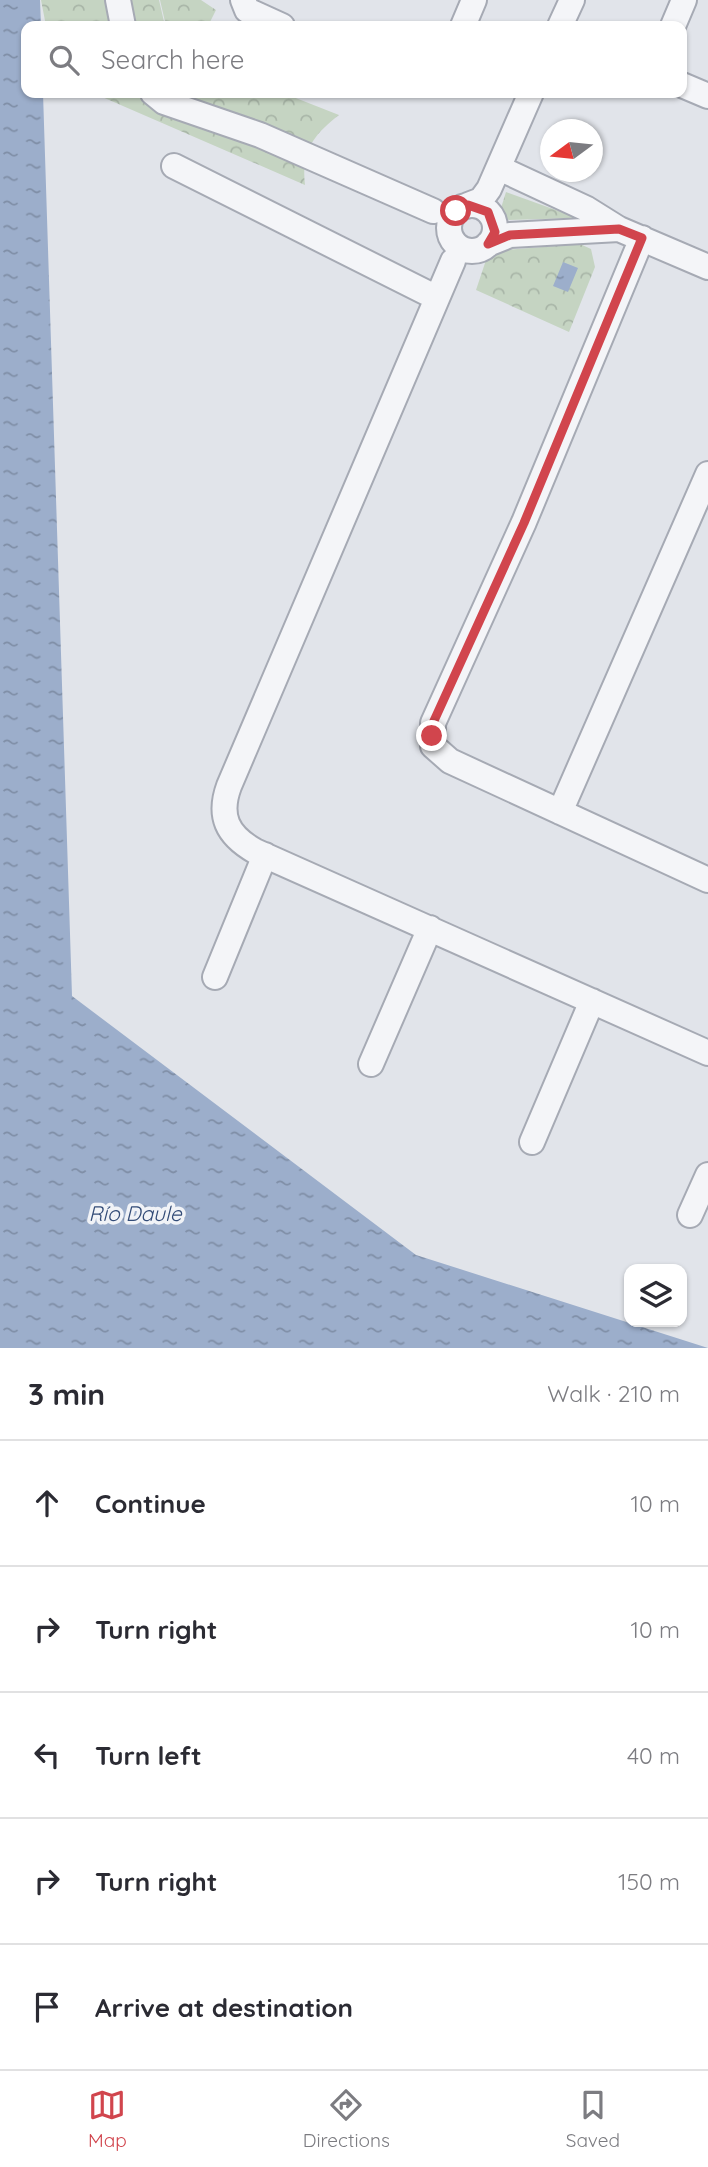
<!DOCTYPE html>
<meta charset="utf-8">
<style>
:root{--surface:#fff;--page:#f7f7f7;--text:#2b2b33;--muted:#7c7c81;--line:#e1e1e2;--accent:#d1454d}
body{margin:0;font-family:Quicksand,sans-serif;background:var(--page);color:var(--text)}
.controls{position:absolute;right:21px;bottom:21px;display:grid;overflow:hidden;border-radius:14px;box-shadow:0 2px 5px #0004}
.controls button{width:63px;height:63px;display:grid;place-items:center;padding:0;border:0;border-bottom:2px solid var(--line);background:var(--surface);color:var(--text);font:35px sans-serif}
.compass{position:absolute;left:540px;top:119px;width:63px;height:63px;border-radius:50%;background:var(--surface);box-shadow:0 2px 5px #0004;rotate:255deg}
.stop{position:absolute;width:21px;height:21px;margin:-16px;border:5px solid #d1454d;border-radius:50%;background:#fff}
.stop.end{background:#d1454d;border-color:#fff;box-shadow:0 2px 7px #0008}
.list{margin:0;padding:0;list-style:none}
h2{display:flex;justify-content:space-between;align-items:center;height:91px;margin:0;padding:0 28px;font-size:30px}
h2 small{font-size:23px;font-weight:400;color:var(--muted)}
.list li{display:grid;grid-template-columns:46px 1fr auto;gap:21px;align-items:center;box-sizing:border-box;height:126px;padding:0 28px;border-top:2px solid var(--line)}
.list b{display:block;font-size:26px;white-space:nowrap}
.list em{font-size:23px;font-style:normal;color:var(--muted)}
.icon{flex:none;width:38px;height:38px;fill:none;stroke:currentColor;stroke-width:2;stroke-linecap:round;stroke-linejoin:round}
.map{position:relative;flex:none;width:708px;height:1348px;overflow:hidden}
.search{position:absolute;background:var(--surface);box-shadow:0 2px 5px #0004;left:21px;right:21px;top:21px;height:77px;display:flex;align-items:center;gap:18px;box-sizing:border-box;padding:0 24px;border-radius:14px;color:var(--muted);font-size:26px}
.sheet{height:721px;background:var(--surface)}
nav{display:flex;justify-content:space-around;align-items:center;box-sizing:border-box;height:98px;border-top:2px solid var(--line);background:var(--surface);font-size:19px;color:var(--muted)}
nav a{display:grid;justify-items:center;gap:4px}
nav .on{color:var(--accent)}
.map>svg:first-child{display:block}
.park{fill:url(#park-crowns)}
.water{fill:url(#water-ripples)}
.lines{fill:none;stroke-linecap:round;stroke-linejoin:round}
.minor-casing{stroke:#a6aab4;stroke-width:28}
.minor{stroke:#f4f5f8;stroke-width:24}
.route{stroke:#d1454d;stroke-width:9}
.labels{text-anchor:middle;stroke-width:7;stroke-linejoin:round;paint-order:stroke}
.water-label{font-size:21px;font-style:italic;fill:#324b77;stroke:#f1f3f7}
</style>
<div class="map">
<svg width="708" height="1348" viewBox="0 0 708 1348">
<defs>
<pattern id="park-crowns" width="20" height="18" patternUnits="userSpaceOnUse" patternTransform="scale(1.75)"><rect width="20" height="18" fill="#c5d4c2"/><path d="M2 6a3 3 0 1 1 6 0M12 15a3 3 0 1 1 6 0" fill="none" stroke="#a9b6a8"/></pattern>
<pattern id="water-ripples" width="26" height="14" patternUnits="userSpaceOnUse" patternTransform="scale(1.75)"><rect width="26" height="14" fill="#9caecb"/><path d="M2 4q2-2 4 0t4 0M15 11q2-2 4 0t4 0" fill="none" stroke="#7f8ea6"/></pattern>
</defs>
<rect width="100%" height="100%" fill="#e1e4ea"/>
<path class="park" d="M41,0H159L165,26H46Z
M160,0H201L216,10L208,26H166Z
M93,93H283L339,115C313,135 301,152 305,185Z
M506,192L578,218L505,220L501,208Z
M580,244L591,249L595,267L569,332L476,290L486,260L505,250Z"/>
<path class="water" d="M0,0H40L41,26H26V93H43L72,996L416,1255L708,1348H0Z
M563,262L578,268L568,292L553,286Z"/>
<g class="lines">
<g class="minor-casing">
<path id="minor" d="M118,0L123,26
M243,0L247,10L282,26
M463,26L474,0
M560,26L572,0
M673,26L684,0
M682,85L708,96
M153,93L164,102L260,135L433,211
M174,166L437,298
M499,168L587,209L619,229L708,267
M468,205L481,200L489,189L531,93
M449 228a23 23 0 1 1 46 0a23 23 0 1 1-46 0Z
M642,238L524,522L433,723V746L450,761L708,880
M488,244L510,235L619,229
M453,261L229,786C218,816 227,835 255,851L708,1053
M560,812L708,474
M215,977L265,855
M371,1064L430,928
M532,1142L592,1001
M690,1215L708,1175"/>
</g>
<use href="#minor" class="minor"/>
</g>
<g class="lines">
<path class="route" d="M432,736L433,723L524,523L642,238L619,229L510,235L488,244L495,232L488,212L468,205L456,211"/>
</g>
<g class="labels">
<g class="water-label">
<text x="135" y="1221">Río Daule</text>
</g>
</g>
</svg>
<div class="controls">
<button><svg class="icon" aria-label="layers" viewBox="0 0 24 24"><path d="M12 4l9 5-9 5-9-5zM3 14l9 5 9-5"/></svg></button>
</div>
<svg class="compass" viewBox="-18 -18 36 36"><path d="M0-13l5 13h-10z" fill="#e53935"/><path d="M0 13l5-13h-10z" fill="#7c7c81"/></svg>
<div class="stop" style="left:456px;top:211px"></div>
<div class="stop end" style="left:432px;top:736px"></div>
<div class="search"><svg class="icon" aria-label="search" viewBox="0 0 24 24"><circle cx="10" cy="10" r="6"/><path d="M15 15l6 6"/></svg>Search here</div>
</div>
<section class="sheet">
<h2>3 min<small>Walk · 210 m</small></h2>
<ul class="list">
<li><svg class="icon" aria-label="ahead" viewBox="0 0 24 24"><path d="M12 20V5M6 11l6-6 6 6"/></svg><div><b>Continue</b></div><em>10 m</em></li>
<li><svg class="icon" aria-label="right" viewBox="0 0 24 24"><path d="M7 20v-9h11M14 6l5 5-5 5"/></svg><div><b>Turn right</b></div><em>10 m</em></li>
<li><svg class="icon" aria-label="left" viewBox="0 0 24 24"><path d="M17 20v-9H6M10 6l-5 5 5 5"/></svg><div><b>Turn left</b></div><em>40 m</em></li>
<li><svg class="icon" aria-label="right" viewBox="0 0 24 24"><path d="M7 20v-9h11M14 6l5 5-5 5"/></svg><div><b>Turn right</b></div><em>150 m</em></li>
<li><svg class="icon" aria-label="arrive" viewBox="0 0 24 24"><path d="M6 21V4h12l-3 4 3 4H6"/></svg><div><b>Arrive at destination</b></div></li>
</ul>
</section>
<nav>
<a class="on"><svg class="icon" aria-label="map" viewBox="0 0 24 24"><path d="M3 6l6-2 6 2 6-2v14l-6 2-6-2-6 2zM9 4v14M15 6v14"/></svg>Map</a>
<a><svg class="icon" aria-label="directions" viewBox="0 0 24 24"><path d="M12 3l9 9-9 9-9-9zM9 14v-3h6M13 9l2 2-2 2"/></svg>Directions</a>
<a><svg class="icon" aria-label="saved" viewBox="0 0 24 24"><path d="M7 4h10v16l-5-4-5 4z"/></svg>Saved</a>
</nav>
